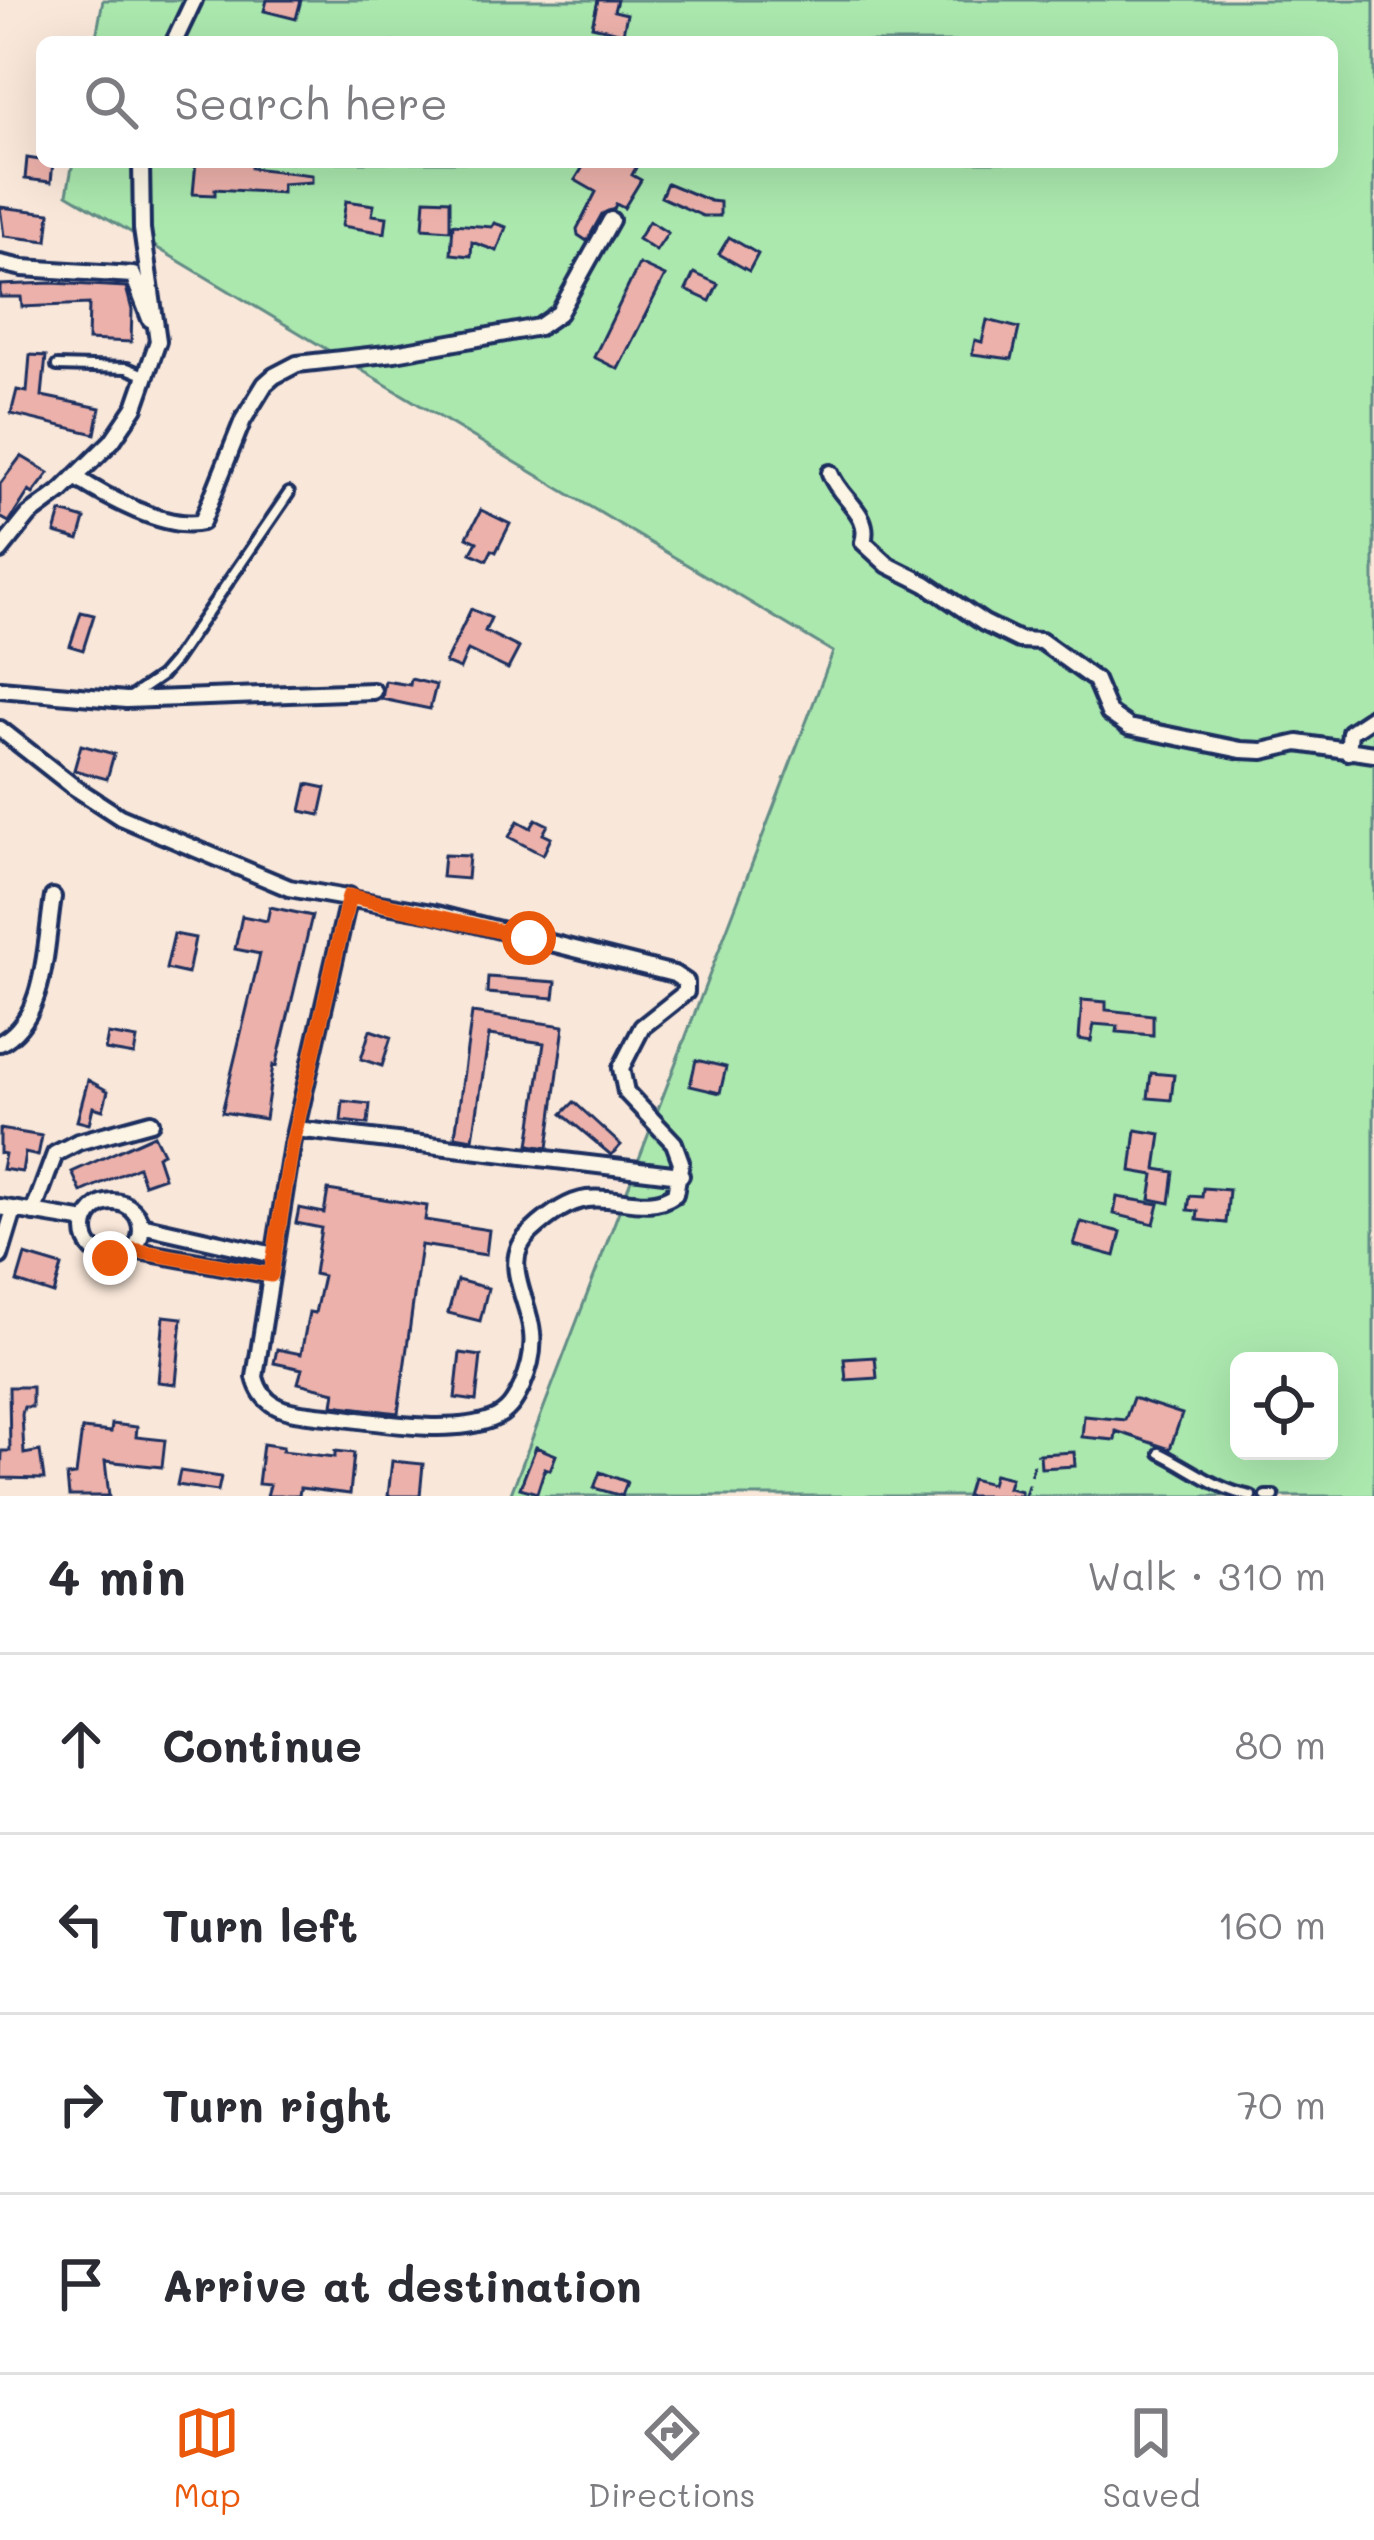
<!DOCTYPE html>
<meta charset="utf-8">
<style>
:root{--surface:#fff;--page:#f2f2f3;--text:#2b2b33;--muted:#7c7c81;--line:#e1e1e2;--accent:#ea580c}
body{margin:0;font-family:Mali,sans-serif;background:var(--page);color:var(--text)}
.controls{position:absolute;right:36px;bottom:36px;display:grid;overflow:hidden;border-radius:18px;box-shadow:0 12px 48px #0002}
.controls button{width:108px;height:108px;display:grid;place-items:center;padding:0;border:0;border-bottom:3px solid var(--line);background:var(--surface);color:var(--text);font:60px sans-serif}
.stop{position:absolute;width:36px;height:36px;margin:-27px;border:9px solid #ea580c;border-radius:50%;background:#fff}
.stop.end{background:#ea580c;border-color:#fff;box-shadow:0 3px 12px #0008}
.list{margin:0;padding:0;list-style:none}
h2{display:flex;justify-content:space-between;align-items:center;height:156px;margin:0;padding:0 48px;font-size:51px}
h2 small{font-size:39px;font-weight:400;color:var(--muted)}
.list li{display:grid;grid-template-columns:78px 1fr auto;gap:36px;align-items:center;box-sizing:border-box;height:180px;padding:0 48px;border-top:3px solid var(--line)}
.list b{display:block;font-size:45px;white-space:nowrap}
.list em{font-size:39px;font-style:normal;color:var(--muted)}
.icon{flex:none;width:66px;height:66px;fill:none;stroke:currentColor;stroke-width:2;stroke-linecap:round;stroke-linejoin:round}
.map{position:relative;flex:none;width:1374px;height:1496px;overflow:hidden}
.search{position:absolute;background:var(--surface);box-shadow:0 12px 48px #0002;left:36px;right:36px;top:36px;height:132px;display:flex;align-items:center;gap:30px;box-sizing:border-box;padding:0 42px;border-radius:18px;color:var(--muted);font-size:45px}
.sheet{height:876px;background:var(--surface)}
nav{display:flex;justify-content:space-around;align-items:center;box-sizing:border-box;height:168px;border-top:3px solid var(--line);background:var(--surface);font-size:33px;color:var(--muted)}
nav a{display:grid;justify-items:center;gap:6px}
nav .on{color:var(--accent)}
.map>svg:first-child{display:block}
.green{fill:#abe8ae;stroke:#638c86;stroke-width:3;fill-rule:evenodd}
.building{fill:#ecb1aa;stroke:#1b2f5e;stroke-width:3}
.lines{fill:none;stroke-linecap:round;stroke-linejoin:round}
.service-casing{stroke:#1b2f5e;stroke-width:16}
.minor-casing{stroke:#1b2f5e;stroke-width:22}
.path{stroke:#1b2f5e;stroke-width:3;stroke-dasharray:12 9;stroke-linecap:butt}
.service{stroke:#fcf5e5;stroke-width:8}
.minor{stroke:#fcf5e5;stroke-width:14}
.route{stroke:#ea580c;stroke-width:15}
</style>
<div class="map">
<svg width="1374" height="1496" viewBox="0 0 1374 1496">
<rect width="100%" height="100%" fill="#f9e7d9"/>
<filter id="ink" filterUnits="userSpaceOnUse"><feTurbulence type="fractalNoise" baseFrequency=".00833" numOctaves="2"/><feDisplacementMap in="SourceGraphic" scale="24" xChannelSelector="R" yChannelSelector="G"/><feConvolveMatrix kernelMatrix="1 2 1 2 8 2 1 2 1" color-interpolation-filters="sRGB"/></filter>
<g filter="url(#ink)">
<path class="green" d="M103,0H1374V1496H510L833,652L67,194L73,162H1332V42H95ZM1239,1361H1329V1451H1239Z"/>
<path class="building" d="M267,0H301L296,19L264,11Z
M598,0H617L614,11L627,14L623,33L592,26Z
M27,158L53,162L51,182L25,179Z
M196,162H251V168L312,175V182L282,184V193L215,189V195L193,194Z
M586,162H639L632,175L641,180L624,208L616,204L614,209L602,214L587,241L578,235L577,229L596,192L575,180Z
M667,183L710,201L720,202V216H703L661,197Z
M425,199L450,200V230L423,228Z
M346,201L374,205L372,215L387,217L385,233L342,226Z
M0,207L50,213L47,241L4,236Z
M649,221L668,233L656,251L638,239Z
M494,223L506,227L497,251L472,242L471,256L451,254L453,224L492,227Z
M729,237L758,254L749,271L719,254Z
M639,264L665,276L618,369L594,357Z
M694,273L718,284L710,301L686,290Z
M52,283L126,287L132,310L131,342L88,340L89,304L22,307L21,297H0V285Z
M987,320L1019,328L1012,359L972,354L975,340L982,342Z
M30,355L46,356L42,396L100,408L95,434L11,414L17,390L27,392Z
M21,456L49,473L33,494L29,491L9,522L0,517V484Z
M481,510L510,524L496,552L492,550L487,560L471,553L477,542L467,537Z
M61,512L85,519L79,540L55,533Z
M471,609L491,618L485,631L519,648L508,669L468,650L460,669L445,663Z
M81,612L94,615L83,650L70,646Z
M411,679L436,685L430,709L382,699L385,681L410,685Z
M81,745L114,754L107,779L74,770Z
M307,784L326,788L320,815L301,811Z
M536,819L548,825L543,834L551,838L543,855L509,837L518,821L531,828Z
M444,855L469,856L467,879L442,877Z
M270,907L312,916L276,1066L273,1065L265,1119L222,1112L260,954L235,949L242,916L267,921Z
M174,934L195,938L188,974L166,969Z
M488,977L556,982L554,998L487,993Z
M1082,1000L1106,1002V1010L1153,1015V1035L1117,1032L1118,1026L1094,1024L1091,1041L1079,1039Z
M472,1013L564,1026L548,1148L529,1145L544,1043L489,1035L473,1139L455,1136Z
M370,1030L391,1037L382,1066L361,1059Z
M108,1034L137,1039L134,1055L105,1050Z
M696,1060L726,1067L720,1093L690,1086Z
M1151,1073L1174,1075L1171,1100L1148,1098Z
M88,1080L108,1091L103,1110L93,1107L89,1124L77,1121Z
M343,1101L370,1104L368,1124L341,1121Z
M574,1102L621,1145L611,1155L562,1114Z
M0,1129L42,1136L38,1156L25,1153L22,1172L2,1169L5,1154L0,1153Z
M1136,1130L1161,1134L1156,1169L1174,1172L1170,1203L1150,1199L1154,1175L1131,1171Z
M154,1135L163,1153L157,1156L164,1177L144,1184L138,1167L81,1192L72,1172Z
M1203,1188L1229,1190L1226,1223L1197,1220L1198,1211L1188,1210L1190,1196L1202,1197Z
M328,1190L427,1206L425,1220L489,1230L486,1255L421,1245L398,1413L333,1405L335,1392L298,1383L302,1369L274,1363L277,1349L301,1354L309,1312L315,1313L323,1276L314,1274L321,1228L296,1223L299,1208L324,1213Z
M1117,1197L1159,1204L1154,1224L1114,1214Z
M1081,1222L1121,1232L1115,1256L1074,1245Z
M25,1255L62,1266L54,1294L17,1282Z
M457,1280L488,1288L480,1321L448,1313Z
M164,1316L182,1318L176,1384L158,1382Z
M460,1353L481,1356L476,1401L455,1398Z
M875,1357L877,1378L846,1380L844,1359Z
M9,1387H32V1407H24L22,1414L24,1454L40,1451L44,1479L1,1478L2,1451H10Z
M1133,1398L1182,1414L1170,1449L1116,1431L1115,1440L1082,1437L1084,1416L1125,1420Z
M112,1424L137,1427L136,1437L165,1440L162,1467L105,1461L109,1496H69L67,1476L76,1475L82,1429L111,1432Z
M263,1444L283,1447L282,1451L335,1457V1451L354,1453L350,1494L300,1488L299,1496H267L270,1485L258,1484Z
M536,1447L556,1455L550,1470L545,1468L537,1493L520,1488Z
M1074,1452L1075,1466L1041,1468L1040,1454Z
M392,1461L423,1464L420,1496H388Z
M180,1471L221,1477L218,1491L177,1485Z
M600,1472L627,1482L622,1496L594,1488Z
M994,1474L1011,1478L1008,1488L1021,1491V1496H966L971,1479L991,1484Z"/>
<g class="lines">
<g class="service-casing">
<path id="service" d="M57,366L127,368L144,375
M132,696L161,676L174,661L289,493
M1160,1453C1191,1468 1217,1490 1251,1496
M1266,1496H1274"/>
</g>
<g class="minor-casing">
<path id="minor" d="M174,42L194,0
M0,263L23,268L133,275L150,319
M830,473C840,500 872,513 863,542L888,565L926,584L984,623L1019,640L1041,641L1095,680L1109,713L1129,727L1241,750L1263,751L1298,743L1374,754
M75,477C104,496 167,531 202,522L243,420L265,384L274,376L297,364L395,353L539,327L559,313L611,220
M0,551L29,515L60,492L112,441L135,407L158,341L142,229L141,162
M0,689L126,700L373,691
M0,729L74,787L120,817L289,888L432,913L674,974L686,982V992L642,1027L621,1068L626,1092L674,1143L681,1162L675,1194C648,1213 618,1195 587,1199C566,1202 547,1217 532,1231C498,1260 529,1297 532,1333C534,1351 529,1370 522,1386C515,1401 508,1413 492,1419C448,1436 373,1421 327,1416C295,1412 264,1414 255,1377L292,1145L349,896
M1348,752L1350,732L1374,716
M0,1043C47,1019 45,944 53,897
M296,1129L681,1175
M85 1230a28 28 0 1 1 56 0a28 28 0 1 1-56 0Z
M0,1207L86,1221
M33,1213L55,1154L78,1142L151,1122
M141,1225L274,1255
M133,1250L271,1275
M0,1256L14,1210"/>
</g>
<path class="path" d="M1025,1496L1037,1453"/>
<use href="#service" class="service"/>
<use href="#minor" class="minor"/>
</g>
</g>
<g class="lines" filter="url(#ink)">
<path class="route" d="M110,1258L133,1250L271,1275L292,1145L349,896L529,938"/>
</g>
</svg>
<div class="controls">
<button><svg class="icon" aria-label="locate" viewBox="0 0 24 24"><circle cx="12" cy="12" r="6"/><path d="M12 2v4M12 18v4M2 12h4M18 12h4"/></svg></button>
</div>
<div class="stop" style="left:529px;top:938px"></div>
<div class="stop end" style="left:110px;top:1258px"></div>
<div class="search"><svg class="icon" aria-label="search" viewBox="0 0 24 24"><circle cx="10" cy="10" r="6"/><path d="M15 15l6 6"/></svg>Search here</div>
</div>
<section class="sheet">
<h2>4 min<small>Walk · 310 m</small></h2>
<ul class="list">
<li><svg class="icon" aria-label="ahead" viewBox="0 0 24 24"><path d="M12 20V5M6 11l6-6 6 6"/></svg><div><b>Continue</b></div><em>80 m</em></li>
<li><svg class="icon" aria-label="left" viewBox="0 0 24 24"><path d="M17 20v-9H6M10 6l-5 5 5 5"/></svg><div><b>Turn left</b></div><em>160 m</em></li>
<li><svg class="icon" aria-label="right" viewBox="0 0 24 24"><path d="M7 20v-9h11M14 6l5 5-5 5"/></svg><div><b>Turn right</b></div><em>70 m</em></li>
<li><svg class="icon" aria-label="arrive" viewBox="0 0 24 24"><path d="M6 21V4h12l-3 4 3 4H6"/></svg><div><b>Arrive at destination</b></div></li>
</ul>
</section>
<nav>
<a class="on"><svg class="icon" aria-label="map" viewBox="0 0 24 24"><path d="M3 6l6-2 6 2 6-2v14l-6 2-6-2-6 2zM9 4v14M15 6v14"/></svg>Map</a>
<a><svg class="icon" aria-label="directions" viewBox="0 0 24 24"><path d="M12 3l9 9-9 9-9-9zM9 14v-3h6M13 9l2 2-2 2"/></svg>Directions</a>
<a><svg class="icon" aria-label="saved" viewBox="0 0 24 24"><path d="M7 4h10v16l-5-4-5 4z"/></svg>Saved</a>
</nav>
